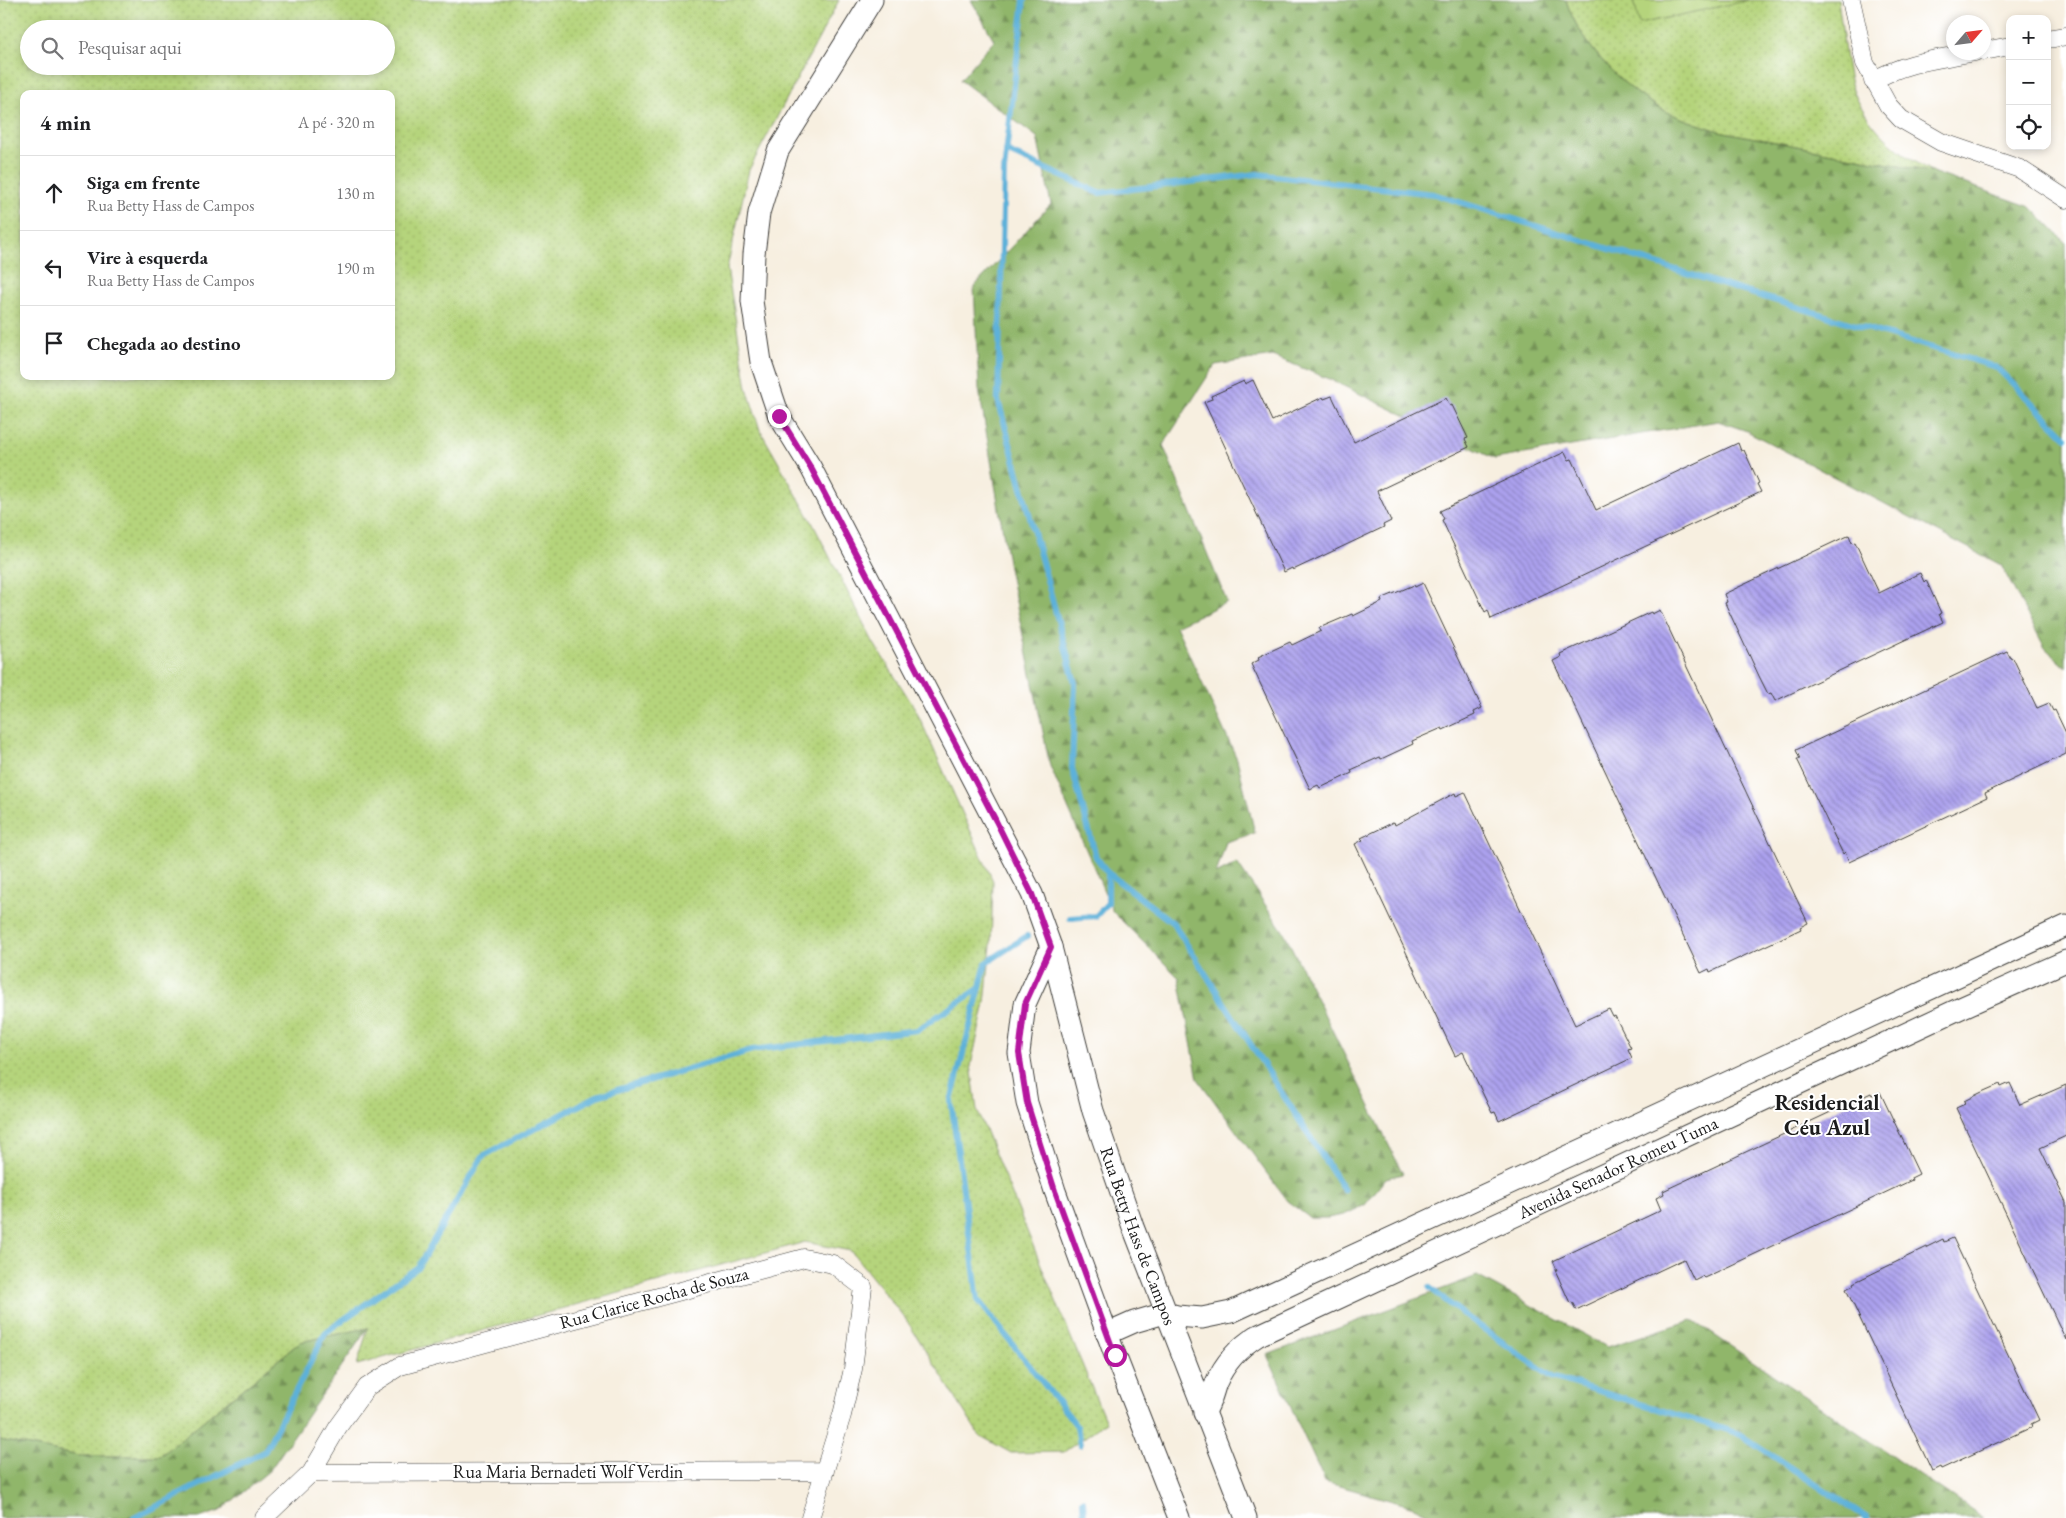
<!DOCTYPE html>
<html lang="pt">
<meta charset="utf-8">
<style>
:root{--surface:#fff;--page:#f6f6f6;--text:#202124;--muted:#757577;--line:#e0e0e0}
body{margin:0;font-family:"EB Garamond",serif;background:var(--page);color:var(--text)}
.controls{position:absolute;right:15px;top:15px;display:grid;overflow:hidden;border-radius:10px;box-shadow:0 2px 8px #0003}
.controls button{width:45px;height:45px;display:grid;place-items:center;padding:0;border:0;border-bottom:1px solid var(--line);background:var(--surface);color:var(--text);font:25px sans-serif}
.compass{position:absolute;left:1946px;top:15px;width:45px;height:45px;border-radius:50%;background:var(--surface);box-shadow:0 2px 8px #0003;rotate:62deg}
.stop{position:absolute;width:15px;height:15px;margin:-11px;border:4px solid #b5179e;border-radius:50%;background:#fff}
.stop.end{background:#b5179e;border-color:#fff;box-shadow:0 1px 5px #0008}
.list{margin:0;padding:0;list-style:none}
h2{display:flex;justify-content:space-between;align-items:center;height:65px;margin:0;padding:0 20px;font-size:21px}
h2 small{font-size:16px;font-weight:400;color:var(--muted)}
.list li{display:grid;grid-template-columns:32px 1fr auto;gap:15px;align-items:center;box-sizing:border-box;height:75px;padding:0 20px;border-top:1px solid var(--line)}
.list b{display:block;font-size:19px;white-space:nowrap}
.list p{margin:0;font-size:16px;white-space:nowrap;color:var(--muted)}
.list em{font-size:16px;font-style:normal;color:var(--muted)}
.icon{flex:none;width:28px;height:28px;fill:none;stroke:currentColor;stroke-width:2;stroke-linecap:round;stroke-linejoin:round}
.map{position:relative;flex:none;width:2066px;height:1518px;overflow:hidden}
.search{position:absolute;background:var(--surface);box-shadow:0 2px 8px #0003;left:20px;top:20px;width:375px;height:55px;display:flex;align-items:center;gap:12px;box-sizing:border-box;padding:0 18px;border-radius:28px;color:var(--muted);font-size:19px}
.panel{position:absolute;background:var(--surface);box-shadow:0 2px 8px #0003;left:20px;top:90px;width:375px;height:290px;border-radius:10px}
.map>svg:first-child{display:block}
.grass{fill:url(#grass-dots);stroke:#68784c;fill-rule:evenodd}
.forest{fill:url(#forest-firs);stroke:#566944}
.pitch{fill:#b5d47b;stroke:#68784c}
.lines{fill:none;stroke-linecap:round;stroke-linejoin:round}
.stream{stroke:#5db1d9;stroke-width:6}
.building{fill:url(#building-back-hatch)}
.minor-casing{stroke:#3d3c39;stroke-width:19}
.tertiary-casing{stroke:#3d3c39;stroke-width:23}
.minor{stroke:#fff;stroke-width:18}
.tertiary{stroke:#fff;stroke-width:21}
.route{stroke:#b5179e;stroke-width:6}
.labels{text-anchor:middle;stroke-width:4;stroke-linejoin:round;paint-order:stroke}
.street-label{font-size:18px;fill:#1c1c1c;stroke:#fff}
.district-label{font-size:22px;font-weight:bold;fill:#1c1c1c;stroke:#fff}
</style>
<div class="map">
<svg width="2066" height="1518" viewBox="0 0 2066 1518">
<defs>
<pattern id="grass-dots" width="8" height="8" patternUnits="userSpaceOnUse" patternTransform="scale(1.25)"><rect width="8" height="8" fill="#b5d47b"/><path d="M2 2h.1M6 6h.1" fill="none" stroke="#9bb56a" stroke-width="1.8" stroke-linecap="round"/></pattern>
<pattern id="forest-firs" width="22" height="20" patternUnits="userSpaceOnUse" patternTransform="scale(1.25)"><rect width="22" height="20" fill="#90b66b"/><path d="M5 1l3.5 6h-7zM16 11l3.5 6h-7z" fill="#759357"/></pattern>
<pattern id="building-back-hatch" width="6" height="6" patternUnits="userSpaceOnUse" patternTransform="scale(1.25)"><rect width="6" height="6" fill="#aca1ee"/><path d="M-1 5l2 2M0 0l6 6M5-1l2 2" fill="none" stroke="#8b82c0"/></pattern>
</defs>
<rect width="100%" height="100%" fill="#fff"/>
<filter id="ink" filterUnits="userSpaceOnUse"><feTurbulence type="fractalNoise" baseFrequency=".02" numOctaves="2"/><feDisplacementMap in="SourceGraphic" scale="10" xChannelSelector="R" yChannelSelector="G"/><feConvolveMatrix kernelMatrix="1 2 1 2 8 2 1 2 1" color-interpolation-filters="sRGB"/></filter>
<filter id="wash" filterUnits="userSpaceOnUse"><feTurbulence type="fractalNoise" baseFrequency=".0096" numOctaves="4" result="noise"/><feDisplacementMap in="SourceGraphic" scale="20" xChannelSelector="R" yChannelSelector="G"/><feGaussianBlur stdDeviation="1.12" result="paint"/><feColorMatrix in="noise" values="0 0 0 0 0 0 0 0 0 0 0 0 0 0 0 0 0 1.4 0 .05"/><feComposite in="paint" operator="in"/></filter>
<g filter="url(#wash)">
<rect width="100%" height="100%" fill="#f7efe0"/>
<path class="grass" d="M0,0H839L749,170L727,268L747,388L760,430L811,520L873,642L916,710L993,881L991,945L985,1003L971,1065L977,1110L1106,1422L1064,1452L1011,1453L979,1435L907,1321L851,1251L805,1242L357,1365L368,1328L300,1342L160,1456H79L0,1440ZM29,29H386V66H29ZM24,94H391V376H24Z
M1566,0H1838C1842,25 1844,51 1849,76C1859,120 1896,153 1935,173L1719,131C1698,124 1677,118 1658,107C1621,86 1578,41 1566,0Z"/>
<path class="forest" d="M971,0H1566C1578,41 1621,86 1658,107C1677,118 1698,124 1719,131L1935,173L2031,207L2066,243V667L2045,648L2001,565L1747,431L1718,421L1495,459L1329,379L1273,356L1215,365L1163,445L1227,602L1176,626L1237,759L1255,833L1226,842L1216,874L1237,863L1285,934L1403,1174L1386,1178L1365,1205L1344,1215L1327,1218H1310L1287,1201L1198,1079L1179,978L1113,912L1050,766L1009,568L979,389L974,287L1051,204L1037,137L960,80L994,40Z
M1477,1276L1607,1347L1692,1320L1984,1518H1436L1414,1507L1325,1482L1267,1355Z
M368,1328L270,1470L220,1511L199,1518H0V1440L79,1456H160L300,1342Z"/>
<path class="pitch" d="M1634,0H1749L1639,24Z"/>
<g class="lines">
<path class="stream" d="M1024,0L1004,171L998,400L1075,683L1072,768L1096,857L1108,873V903L1096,916L1070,918
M1006,151L1099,193L1257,174L1434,194L1740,290L1996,367L2066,437
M1108,873L1173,923L1344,1190
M1027,936L986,963L951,1101L978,1300L1077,1426L1080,1445
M1430,1288L1464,1315L1552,1377L1740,1434L1866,1518
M1083,1501L1084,1518
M134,1518L265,1451L326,1332L418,1267L483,1156L597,1096L752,1050L917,1030L980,988"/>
</g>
<g id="blocks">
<path class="building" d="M1253,380L1272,421L1323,397L1324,399L1332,396L1354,442L1446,398L1450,406L1452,405L1468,438L1465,439L1469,447L1377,491L1391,521L1383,525L1384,527L1293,570L1292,568L1284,572L1204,402L1212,399L1211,396L1244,381L1245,384Z
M1738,443L1741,451L1744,450L1759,483L1757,484L1761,492L1491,619L1488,610L1485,612L1442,520L1444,519L1440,511L1565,452L1569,460L1572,459L1596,510Z
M1849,535L1852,543L1855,542L1879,593L1920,573L1924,582L1926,580L1941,613L1939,614L1943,622L1775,701L1771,693L1768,694L1759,676L1725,603L1727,602L1724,594Z
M1423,583L1482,708L1474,712L1475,715L1443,730L1442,728L1412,741L1413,744L1381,759L1380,757L1351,770L1352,773L1320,788L1318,785L1310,789L1251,664L1259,660L1258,657L1290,642L1292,645L1321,631L1319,628L1352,614L1353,616L1382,602L1381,599L1414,585L1415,587Z
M1660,610L1808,923L1800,927L1801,929L1729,963L1710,972L1709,969L1701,973L1553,661L1561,657L1560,654L1651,612L1652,614Z
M2007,651L2011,659L2013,658L2037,708L2049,703L2053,711L2055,710L2066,733V754L1985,793L1987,797L1849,862L1845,852L1843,854L1813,792L1797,759H1800L1796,750Z
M1465,792L1575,1025L1609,1009L1613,1017L1615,1016L1631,1048L1628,1049L1632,1058L1499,1121L1495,1112L1492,1113L1463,1052L1455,1056L1355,844L1363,840L1361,838L1394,822L1395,825L1455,793L1456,796Z
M2010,1083L2020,1105L2066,1085V1136L2040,1148L2066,1202V1340L1956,1108L1965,1104L1964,1101L1984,1091L2000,1084L2001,1087Z
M1880,1092L1919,1174L1911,1178L1912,1180L1704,1278L1702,1276L1694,1280L1684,1259L1576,1310L1572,1302L1570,1303L1555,1270H1557L1553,1261L1661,1210L1656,1198L1664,1194L1663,1191L1871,1093L1872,1095Z
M1953,1238L2039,1420L2031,1424L2032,1427L1999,1442L1941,1469L1940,1467L1932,1471L1846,1289L1854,1285L1853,1283L1925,1248L1943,1239L1944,1242Z"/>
</g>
</g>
<g filter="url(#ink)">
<use href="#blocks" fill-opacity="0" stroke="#3d3c39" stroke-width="1"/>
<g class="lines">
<g class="minor-casing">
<path id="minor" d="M1851,0L1865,63L1888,105L1901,119L1941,142L2020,169L2066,199
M2047,39L2066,36
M1984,51L2010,46
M1873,81C1904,62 1939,59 1975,52
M311,1473L825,1471
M264,1518L311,1473L338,1427L367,1387L400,1366L804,1258L833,1264L863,1287L853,1369L842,1415L810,1518"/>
</g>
<g class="tertiary-casing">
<g id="tertiary">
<path id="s1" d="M872,0L778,151L759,213L754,254L752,301L761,362L779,416L811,468L1032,894L1051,947L1093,1111L1133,1227L1246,1518"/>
<path d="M1051,947L1025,1004L1019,1053L1027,1103L1055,1191L1115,1355L1179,1518"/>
<path d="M1107,1334L1134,1322L1165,1313L1177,1316L1202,1318L1231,1312L2066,926"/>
<path id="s2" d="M1204,1413C1211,1403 1212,1394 1216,1383C1225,1362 1238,1348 1257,1336L1963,1007L2066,961"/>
</g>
</g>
<use href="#minor" class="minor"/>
<use href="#tertiary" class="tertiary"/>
</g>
</g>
<g class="lines" filter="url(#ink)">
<path class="route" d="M779,416L811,468L996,821L1032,894L1051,947L1025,1004L1019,1053L1027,1103L1055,1191L1115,1355"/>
</g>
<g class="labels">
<g class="street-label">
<text dy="6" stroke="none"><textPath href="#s2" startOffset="494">Avenida Senador Romeu Tuma</textPath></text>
<text dy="6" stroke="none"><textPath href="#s1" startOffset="1349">Rua Betty Hass de Campos</textPath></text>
<text transform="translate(654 1298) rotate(-15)" y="6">Rua Clarice Rocha de Souza</text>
<text x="568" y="1478">Rua Maria Bernadeti Wolf Verdin</text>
</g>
<g class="district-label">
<text x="1827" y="1110">Residencial<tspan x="1827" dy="25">Céu Azul</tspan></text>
</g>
</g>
</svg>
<div class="controls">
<button>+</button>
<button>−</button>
<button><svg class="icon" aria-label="locate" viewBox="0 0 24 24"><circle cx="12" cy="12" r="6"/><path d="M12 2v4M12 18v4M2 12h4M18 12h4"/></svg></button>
</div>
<svg class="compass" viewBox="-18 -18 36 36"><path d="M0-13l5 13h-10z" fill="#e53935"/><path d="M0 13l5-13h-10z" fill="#757577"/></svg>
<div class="stop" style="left:1115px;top:1355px"></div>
<div class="stop end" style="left:779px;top:416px"></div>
<div class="search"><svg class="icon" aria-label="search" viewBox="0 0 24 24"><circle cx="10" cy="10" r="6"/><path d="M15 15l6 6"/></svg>Pesquisar aqui</div>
<section class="panel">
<h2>4 min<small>A pé · 320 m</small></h2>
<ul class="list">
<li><svg class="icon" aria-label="ahead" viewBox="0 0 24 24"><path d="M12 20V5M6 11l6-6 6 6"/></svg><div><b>Siga em frente</b><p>Rua Betty Hass de Campos</p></div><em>130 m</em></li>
<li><svg class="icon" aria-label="left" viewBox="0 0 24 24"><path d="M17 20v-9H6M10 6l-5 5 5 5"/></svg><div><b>Vire à esquerda</b><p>Rua Betty Hass de Campos</p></div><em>190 m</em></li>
<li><svg class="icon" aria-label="arrive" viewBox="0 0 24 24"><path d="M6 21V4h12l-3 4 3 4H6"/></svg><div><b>Chegada ao destino</b></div></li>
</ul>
</section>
</div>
